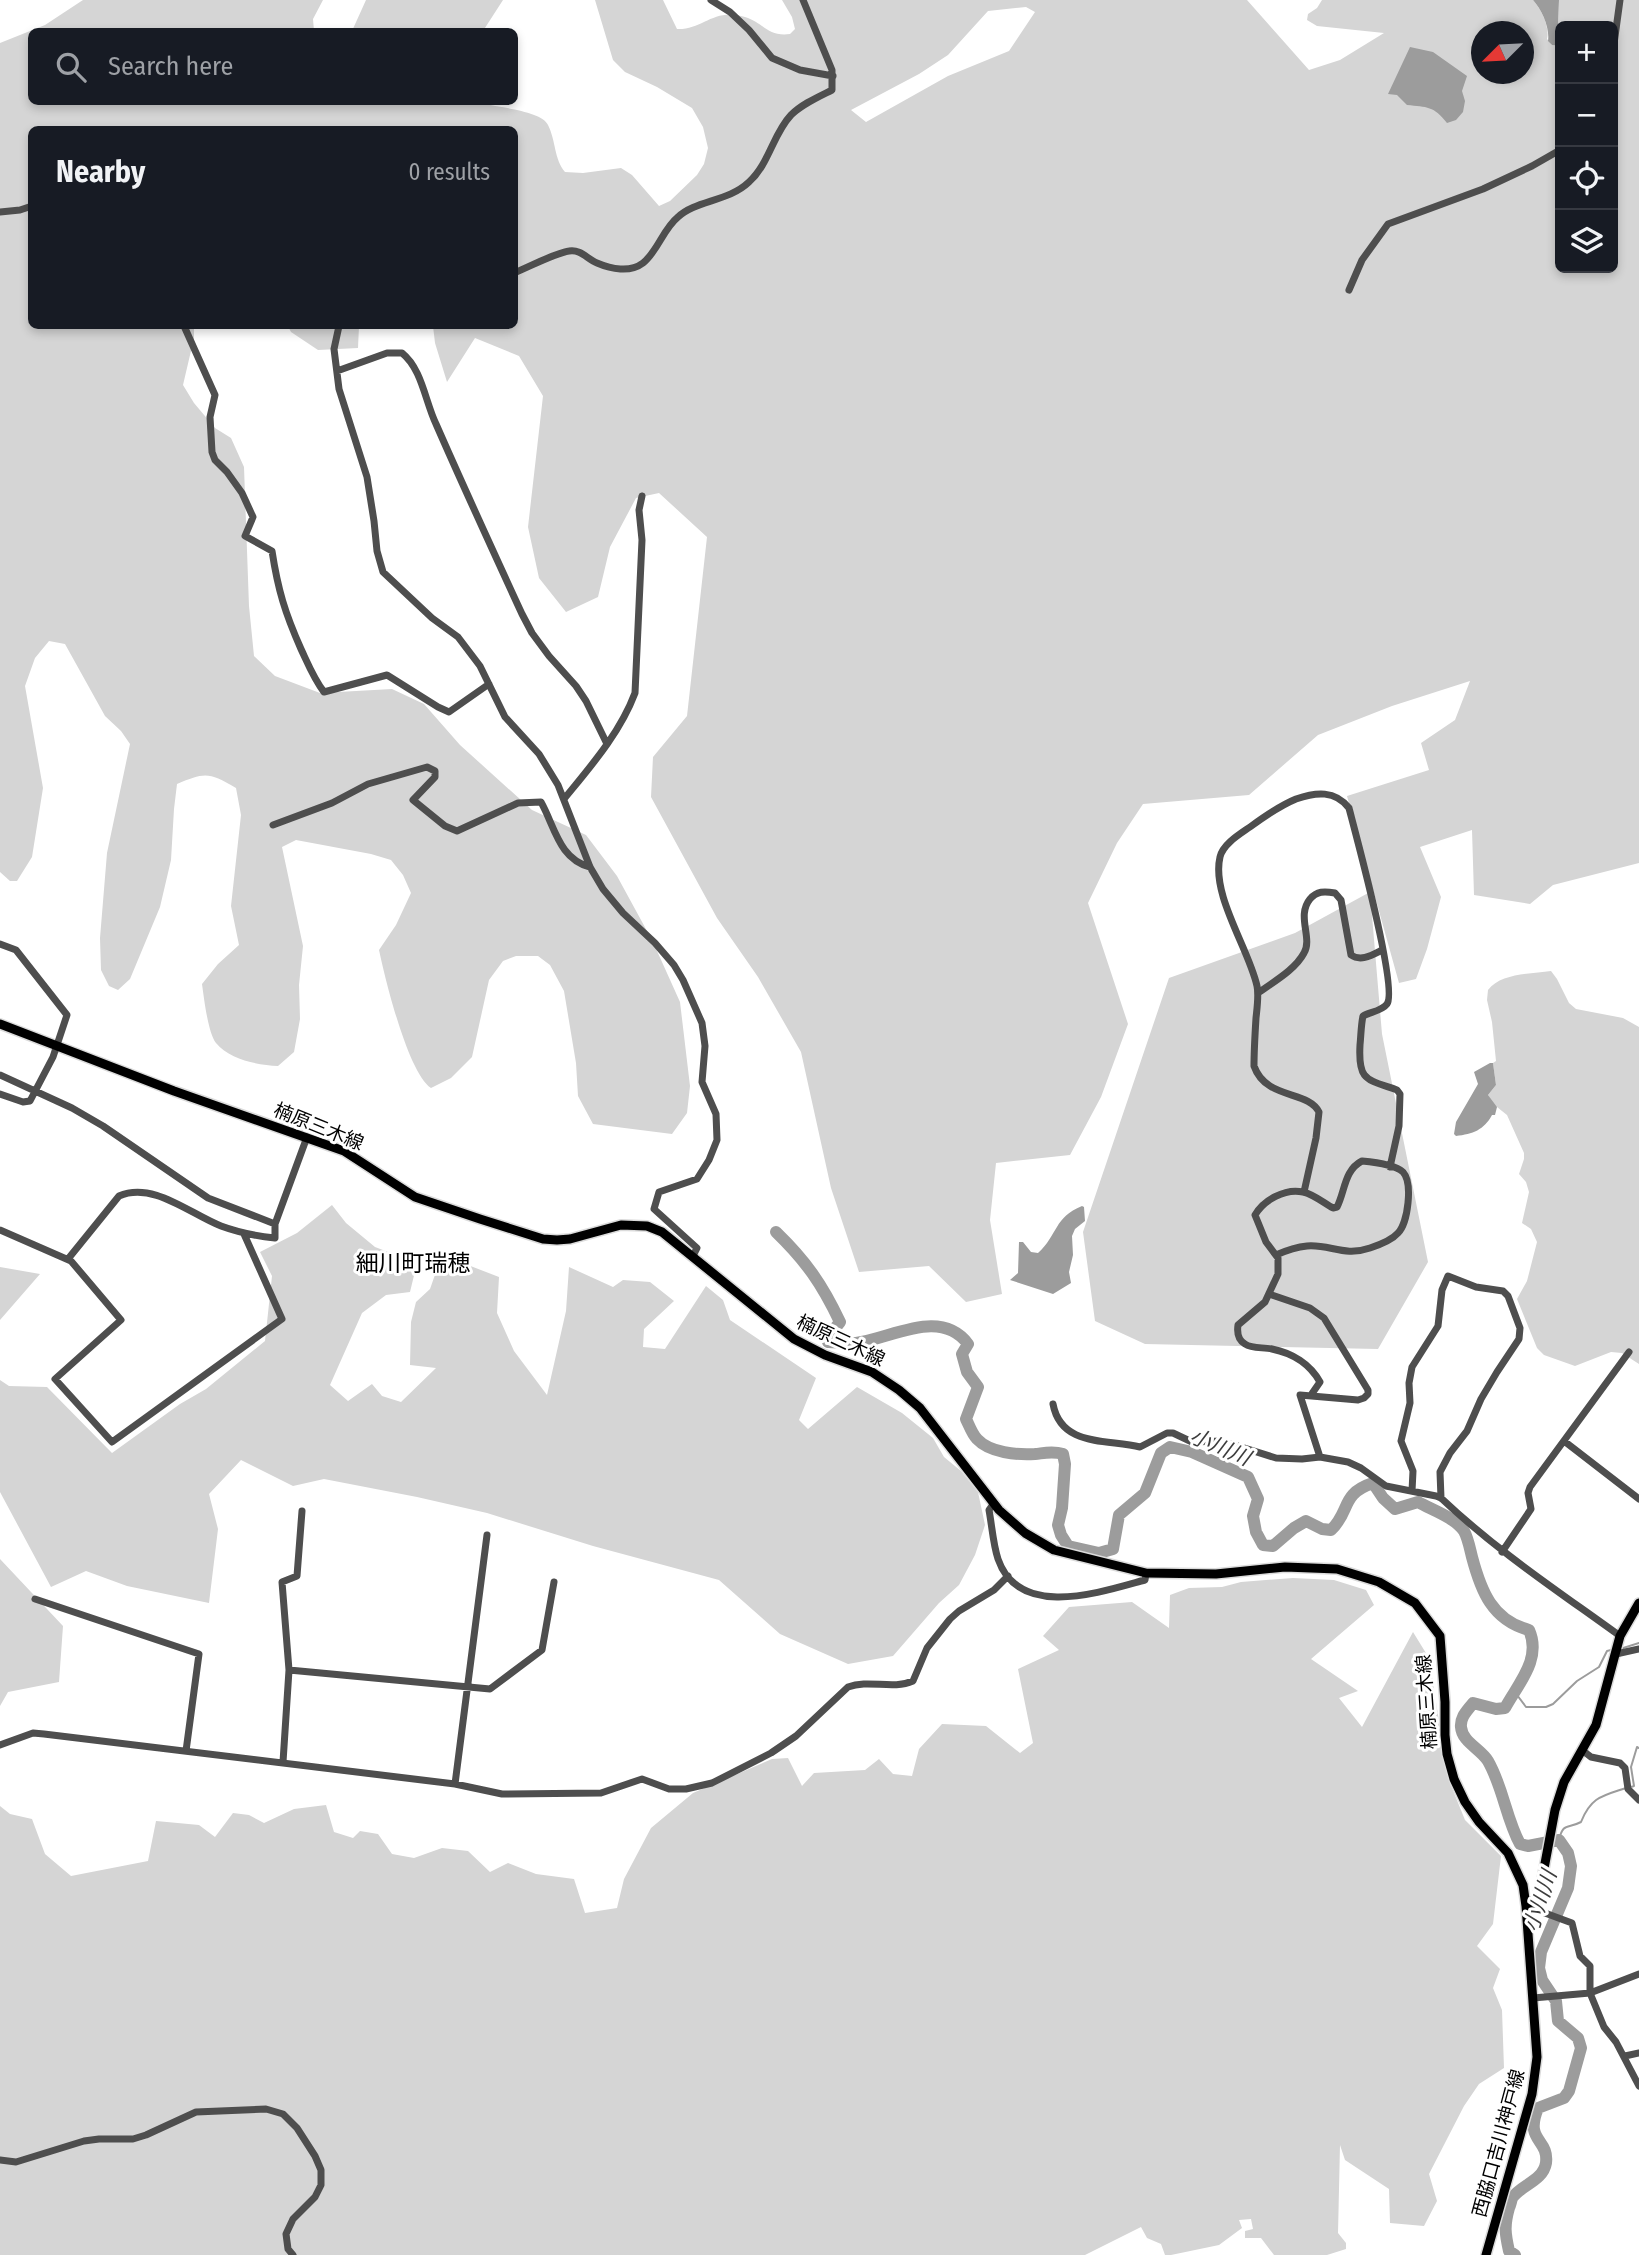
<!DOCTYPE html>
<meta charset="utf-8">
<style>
:root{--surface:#171b24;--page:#242831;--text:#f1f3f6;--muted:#9ea1a6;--line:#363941}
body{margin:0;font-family:"Fira Sans Condensed","Noto Sans JP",sans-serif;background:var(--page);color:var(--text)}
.controls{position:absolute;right:21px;top:21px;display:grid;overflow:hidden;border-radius:10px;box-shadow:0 4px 10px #0003}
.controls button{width:63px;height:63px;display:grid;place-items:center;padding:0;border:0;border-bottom:2px solid var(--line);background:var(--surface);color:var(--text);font:35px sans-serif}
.compass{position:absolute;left:1471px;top:21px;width:63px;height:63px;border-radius:50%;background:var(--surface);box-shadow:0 4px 10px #0003;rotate:246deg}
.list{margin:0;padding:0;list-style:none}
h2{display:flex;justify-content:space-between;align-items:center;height:91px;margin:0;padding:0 28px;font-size:30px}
h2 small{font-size:23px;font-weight:400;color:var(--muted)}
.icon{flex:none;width:38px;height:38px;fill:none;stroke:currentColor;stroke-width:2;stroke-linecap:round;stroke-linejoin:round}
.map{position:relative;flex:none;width:1639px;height:2255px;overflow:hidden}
.search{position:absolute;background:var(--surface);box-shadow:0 4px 10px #0003;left:28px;top:28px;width:490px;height:77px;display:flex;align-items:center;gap:18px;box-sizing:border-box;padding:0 24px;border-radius:10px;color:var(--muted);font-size:26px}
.panel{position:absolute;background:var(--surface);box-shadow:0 4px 10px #0003;left:28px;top:126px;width:490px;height:203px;border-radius:10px}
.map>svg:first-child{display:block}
.green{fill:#d5d5d5;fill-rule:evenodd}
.water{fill:#9c9c9c}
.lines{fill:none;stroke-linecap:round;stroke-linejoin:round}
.stream{stroke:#9c9c9c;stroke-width:2}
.river{stroke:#9c9c9c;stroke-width:12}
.major-casing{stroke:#dbdbdb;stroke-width:12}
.minor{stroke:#4e4e4e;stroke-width:7}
.major{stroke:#000;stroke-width:9}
.labels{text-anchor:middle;stroke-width:6;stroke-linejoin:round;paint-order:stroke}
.street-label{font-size:19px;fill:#000;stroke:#fff}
.water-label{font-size:21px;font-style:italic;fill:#3d3d3d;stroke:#fff}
.quarter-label{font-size:23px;fill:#000;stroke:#fff}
</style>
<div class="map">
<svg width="1639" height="2255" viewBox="0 0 1639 2255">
<rect width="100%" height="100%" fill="#fff"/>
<path class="green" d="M83,0H323L313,19L314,31L32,32V102H476C493,107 542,110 548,125C556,141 554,159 565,172L583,173L621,168L632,175L659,206L670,201L697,175L704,164L708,148L703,127L692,108L657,87L625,72L613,60L595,0H663L677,29C703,30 714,7 745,17C764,23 768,37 790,34L795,29L792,17L782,0H1247L1309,70L1340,60L1384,33L1317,26L1307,20L1308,14L1317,8L1322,0H1533C1541,9 1550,27 1547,39L1552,45L1560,46V268H1613V26H1560V34L1558,25L1559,0H1639V863L1553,885L1530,904L1474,895L1472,830L1420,847L1441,897L1427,949L1416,979L1399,983L1347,796L1429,770L1421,743L1455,720L1470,681L1392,706L1318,735L1249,795L1143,804L1117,843L1088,903L1128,1024L1101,1097L1070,1155L996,1163L990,1220L1002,1294L966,1302L929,1266L859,1272L831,1188L801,1052L758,977L717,918L651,797L653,757L687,716L707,537L659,493L636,498L610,547L598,597L566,612L539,578L528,527L543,396L519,356L475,338L447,382L435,343L433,326H514V130H32V326H194V338L183,385L194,403L215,428L231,438L244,467L249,606L254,656L275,676L320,693L392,689L424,704L460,745L532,810L586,835L617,876L653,942L680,1002L690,1086L687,1113L672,1134L593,1124L578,1096L576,1063L564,991L550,965L538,956H516L503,961L489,980L472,1057L451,1078L431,1088C408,1073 385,978 379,950L396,925L411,893L403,875L391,860L371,854L296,840L282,847L303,946L299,985L300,1019L294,1052L278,1066C258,1065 230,1060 216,1043C208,1033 204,998 202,984L218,964L239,945L231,906L241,815L236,788C209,772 205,772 177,784L174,809L171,860L160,907L130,979L118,990L109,986L101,970L100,938L107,853L130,744L121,731L105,716L65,644L49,641L35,658L25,686L43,788L32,857L17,881H10L0,872V43L45,25ZM1026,7L1035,12L1009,51L948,76L866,122L851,110L919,74L948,55L988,11ZM1482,32H1524V74H1482Z
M366,0H503L483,31H352Z
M288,326H359L358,348L318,350L291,332Z
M1370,892L1382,1034L1428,1262L1378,1349L1145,1344L1095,1321L1083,1232L1169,978L1295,933Z
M1551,971L1557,979L1569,1003L1576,1009L1623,1018L1639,1027V1364L1622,1353L1611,1352L1575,1366L1544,1355L1537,1348L1517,1299L1527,1281L1537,1242L1531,1229L1522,1223L1529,1192L1526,1182L1519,1174L1524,1159V1153L1507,1115L1492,1103L1488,1095L1496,1085L1493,1063L1496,1061L1492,1022L1487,1000L1488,990C1501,973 1531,974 1551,971Z
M332,1205L346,1223L375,1247L417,1263L410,1292L386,1295L362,1313L330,1385L348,1401L372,1384L382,1396L401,1402L436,1368L410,1365L411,1322L416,1302L430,1289L442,1255L499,1277L497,1313L514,1351L547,1395L566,1311L569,1267L613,1287L623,1280L650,1282L674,1301L644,1329L643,1347L665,1349L706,1286L723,1300L730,1320L816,1378L799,1420L808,1429L857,1387L902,1413L933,1438L944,1457L961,1471L978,1492L985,1525L975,1555L959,1585L939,1603L893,1656L848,1664L780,1634L719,1580L593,1546L487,1513L417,1497L324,1479L293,1486L241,1460L209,1494L218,1529L209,1603L127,1586L86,1571L51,1587L0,1492V1380L9,1386L47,1387L112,1453L180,1404L206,1389L265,1341L272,1276L260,1252L297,1233Z
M0,1267L40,1274L0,1320Z
M0,1559L63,1626L59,1682L8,1692L0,1706Z
M1293,1578L1334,1580L1366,1590L1374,1605L1311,1659L1358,1691L1339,1698L1362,1727L1413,1632L1429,1658L1448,1778L1465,1820L1501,1856L1493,1924L1477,1946L1500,1969L1493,1988L1502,2010L1504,2068L1479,2084L1464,2106L1429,2174L1437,2201L1424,2226L1390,2223L1389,2189L1345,2160L1340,2145L1338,2233L1346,2243V2249L1327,2255H1274L1261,2238H1245V2231L1253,2229L1251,2219L1239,2220L1242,2228L1219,2245L1171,2255H1165L1161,2244L1147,2238L1141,2227L1085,2255H0V1806L10,1814L32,1819L45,1854L71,1876L148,1861L156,1821L199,1825L215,1837L233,1813L249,1815L264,1823L294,1809L326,1805L334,1832L353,1838L360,1831L378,1834L392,1854L414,1858L442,1848L468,1851L490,1872L508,1863L536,1874L574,1879L585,1913L617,1908L624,1879L651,1828L693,1793L772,1759L788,1758L802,1786L814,1773L865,1770L879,1759L893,1774L912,1776L919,1749L942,1724L986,1726L1020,1753L1033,1743L1018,1669L1059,1650L1043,1636L1069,1607L1132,1602L1169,1628L1170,1595L1189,1588L1222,1587L1241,1582Z"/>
<path class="water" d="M1533,0H1559L1558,25L1560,46L1552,45L1548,41C1550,28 1542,10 1533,0Z
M1410,47L1433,52L1467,76L1462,91L1465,101L1463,112L1456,120L1447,123C1434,106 1427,107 1407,105L1397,95L1388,94Z
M1490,1063H1493L1496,1085L1488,1095L1497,1107L1495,1115H1492C1484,1130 1473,1134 1456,1136L1454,1134L1456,1122L1478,1084L1474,1072Z
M1082,1206L1084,1207L1085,1221L1075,1229L1072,1236L1073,1255L1069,1272L1071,1283L1053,1294L1010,1280L1018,1273L1019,1242H1023L1031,1252L1038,1253C1058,1235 1054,1217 1082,1206Z"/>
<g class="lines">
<path class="stream" d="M1620,1649L1639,1643
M1514,1691L1526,1707H1546L1553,1704L1577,1681L1599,1667L1607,1651L1611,1650
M1631,1787L1634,1786L1631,1767L1637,1747L1639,1748
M1559,1840C1563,1822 1568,1829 1581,1822C1591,1797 1602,1796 1626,1788"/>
<path class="river" d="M776,1232C806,1261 822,1284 840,1322L829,1336L828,1342C837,1342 847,1344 856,1343C891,1339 940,1307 968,1344L962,1354L967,1372L978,1387L966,1419C969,1425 972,1434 977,1439C990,1453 1017,1455 1035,1454C1045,1453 1053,1451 1063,1454L1065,1464L1062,1508L1058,1525L1061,1535L1068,1546L1099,1553L1113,1549L1119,1515L1145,1493L1161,1453L1170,1447L1192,1452L1248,1477L1258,1499L1253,1516L1256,1532L1263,1545L1273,1546L1294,1528L1306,1521L1322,1529L1331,1530C1351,1511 1340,1494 1373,1483L1383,1498L1395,1509L1418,1502C1432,1510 1454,1517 1464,1531C1468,1538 1470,1549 1472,1557C1481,1591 1492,1620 1529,1630C1542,1659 1518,1684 1505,1708L1496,1709L1473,1703C1467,1711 1460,1717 1461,1727C1462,1742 1481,1749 1488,1761C1503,1787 1506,1818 1520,1844L1528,1846L1559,1840L1568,1853L1571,1866L1568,1888L1541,1952L1539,1968L1542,1980L1556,2001L1558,2021L1578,2038L1581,2048L1569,2091L1564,2098L1538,2108C1524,2142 1549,2138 1546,2163C1543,2181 1521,2185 1512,2198C1512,2198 1510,2207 1509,2208C1504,2226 1505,2233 1509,2251L1515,2255"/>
<g class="major-casing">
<path id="major" d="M0,1024L174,1091L344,1151L415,1197L480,1219L543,1239L557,1240L570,1239L621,1225L647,1226L662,1232L794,1339L825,1355L872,1372L899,1390L920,1408L999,1510L1025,1533L1054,1550L1146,1573L1216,1574L1285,1567L1337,1569L1379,1582L1415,1603L1440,1636L1445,1702V1735L1447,1754L1454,1779L1465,1802L1479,1822L1508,1853L1523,1885L1526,1906L1537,2057L1532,2094L1486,2255
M1526,1906L1535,1898L1540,1890L1555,1810L1564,1782L1596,1725L1620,1636L1639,1603"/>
</g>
<path class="minor" d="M711,0L730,12L749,30L772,58L800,70L833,76
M1613,51L1620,0
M0,212L20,210L32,206
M514,273C529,267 555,253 569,251C581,249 587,259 597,263C611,269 630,273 643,263C658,251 663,229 678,217C696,200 728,202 749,182C769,164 773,134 791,115C802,104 818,97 832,90V70L803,0
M1349,290L1362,260L1388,224L1483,189L1532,166L1560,150
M184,326L215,395L210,417L212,452L215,460L227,472L242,493L253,517L245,536L272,551C278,590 285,613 301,649C308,664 314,679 324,692L387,675L438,707L449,712L489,684
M339,326L334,349L339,389L367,477L374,521L377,551L383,572L432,618L458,637L480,666L505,717L539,754L558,785L590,867L603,889L623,913L655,943L674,965L683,980L702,1023L705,1046L702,1082L716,1114L717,1140L709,1160L697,1179L659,1192L654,1209L697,1248L693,1256
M337,371L387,353H402C422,369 425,401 436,424C464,488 493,551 522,614L532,633L549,656L576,686L586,701L607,744
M564,799C591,766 620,733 635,693L642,540L639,510L642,496
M273,825L332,803L368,784L427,767L435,771V777L413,800L445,826L457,831L518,803L541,802C555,827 559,859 590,867
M0,944L16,950L67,1015L53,1057L30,1101L23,1102L0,1094
M1258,993C1273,982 1295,970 1304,953C1313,938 1296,916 1310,899C1317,891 1324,891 1335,893L1341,900L1351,955C1361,962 1372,955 1382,950
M0,1075L72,1108L103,1126L208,1198L275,1224
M1304,1192L1316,1138L1319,1112C1308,1090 1266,1100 1254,1066C1254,1050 1255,1034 1256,1018C1257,1008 1259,995 1257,986C1249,949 1211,895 1220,857C1223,844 1240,834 1250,827C1265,816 1279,806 1296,799C1316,792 1335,790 1349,808C1356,835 1398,989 1387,1004C1382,1011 1370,1012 1363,1016C1361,1025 1361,1035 1360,1045C1358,1081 1366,1079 1397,1090L1400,1094L1399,1126L1390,1167
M0,1230L71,1261L121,1320L55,1379L112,1442L282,1319L244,1234
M1276,1255C1285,1251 1296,1247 1307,1246C1330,1244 1344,1257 1370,1248C1379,1245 1392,1240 1398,1233C1408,1223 1413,1183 1403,1172C1394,1164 1373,1162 1362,1161C1344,1170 1345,1192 1337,1207L1333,1208C1324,1203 1313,1194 1303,1192C1285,1188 1264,1200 1255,1215L1266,1242L1278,1258V1274L1265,1302L1238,1325C1237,1332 1238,1340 1245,1344C1252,1349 1263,1347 1272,1349C1292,1353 1310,1364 1320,1382L1311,1395
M68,1259L119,1196C153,1181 190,1214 221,1226C240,1233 256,1236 275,1238V1224L307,1137
M1269,1294L1310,1308L1324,1318L1368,1390V1394L1364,1398L1358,1400L1300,1395L1320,1457
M1053,1404C1061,1447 1107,1439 1140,1447L1167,1433H1173L1192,1442L1222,1441L1276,1458L1302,1459L1320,1457L1348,1462L1361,1468L1386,1486L1436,1496L1441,1498C1497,1551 1558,1591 1620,1636
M1564,1441L1639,1499
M1412,1491L1413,1471L1401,1441L1410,1403L1409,1383L1412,1367L1438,1326L1442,1290L1448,1276L1476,1287L1503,1291L1508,1296L1520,1328L1519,1339L1497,1372L1481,1399L1467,1431L1450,1453L1440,1472L1441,1498
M994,1503L989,1510C992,1526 993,1544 998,1559C1019,1620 1101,1592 1145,1580L1146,1573
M1502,1552L1531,1509L1528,1493L1530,1487L1629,1352
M35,1599L199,1654L186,1751
M1616,1654L1639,1649
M289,1670L490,1689L542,1650L554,1582
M0,1745L33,1733L44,1734L455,1784L502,1794L601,1793L642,1779L669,1789H686L712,1783L771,1753L796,1736L848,1687C869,1679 892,1690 913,1681L927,1648L950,1619L959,1611L994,1590L1008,1576
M1582,1750L1591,1757L1620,1763L1625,1768L1628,1789L1639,1800
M283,1762L289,1670L282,1582L297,1576L302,1511
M455,1784L487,1535
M1526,1906L1572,1923L1580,1956L1590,1966V1993L1604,2027L1616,2042L1639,2086
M1533,1998L1590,1993L1639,1974
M1625,2056L1639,2053
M0,2160L16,2162L84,2141L99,2139H133L146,2135L196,2112L266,2109L283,2114L297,2128L315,2156L321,2170V2185L315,2197L293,2219L286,2234L288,2249L293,2255"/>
<use href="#major" class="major"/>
</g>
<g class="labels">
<g class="street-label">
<text transform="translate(319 1126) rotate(22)" y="7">楠原三木線</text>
<text transform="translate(841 1340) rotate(25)" y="7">楠原三木線</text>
<text transform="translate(1426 1702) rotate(-94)" y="7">楠原三木線</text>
<text transform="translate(1498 2143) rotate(-75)" y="7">西脇口吉川神戸線</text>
</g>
<g class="water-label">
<text transform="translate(1220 1447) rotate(23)" y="7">小川川</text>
<text transform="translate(1540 1901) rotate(-72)" y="7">小川川</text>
</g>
<g class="quarter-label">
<text x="413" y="1271">細川町瑞穂</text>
</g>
</g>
</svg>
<div class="controls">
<button>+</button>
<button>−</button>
<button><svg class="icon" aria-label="locate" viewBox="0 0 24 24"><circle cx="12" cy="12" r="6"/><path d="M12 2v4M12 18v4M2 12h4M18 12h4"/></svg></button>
<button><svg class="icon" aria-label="layers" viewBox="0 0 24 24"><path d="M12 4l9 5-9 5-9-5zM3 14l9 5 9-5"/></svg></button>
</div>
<svg class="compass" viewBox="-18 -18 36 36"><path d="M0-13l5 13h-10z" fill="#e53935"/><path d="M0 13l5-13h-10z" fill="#9ea1a6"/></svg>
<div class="search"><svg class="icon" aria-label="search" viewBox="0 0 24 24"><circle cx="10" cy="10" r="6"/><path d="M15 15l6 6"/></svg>Search here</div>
<section class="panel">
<h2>Nearby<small>0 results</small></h2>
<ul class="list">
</ul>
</section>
</div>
